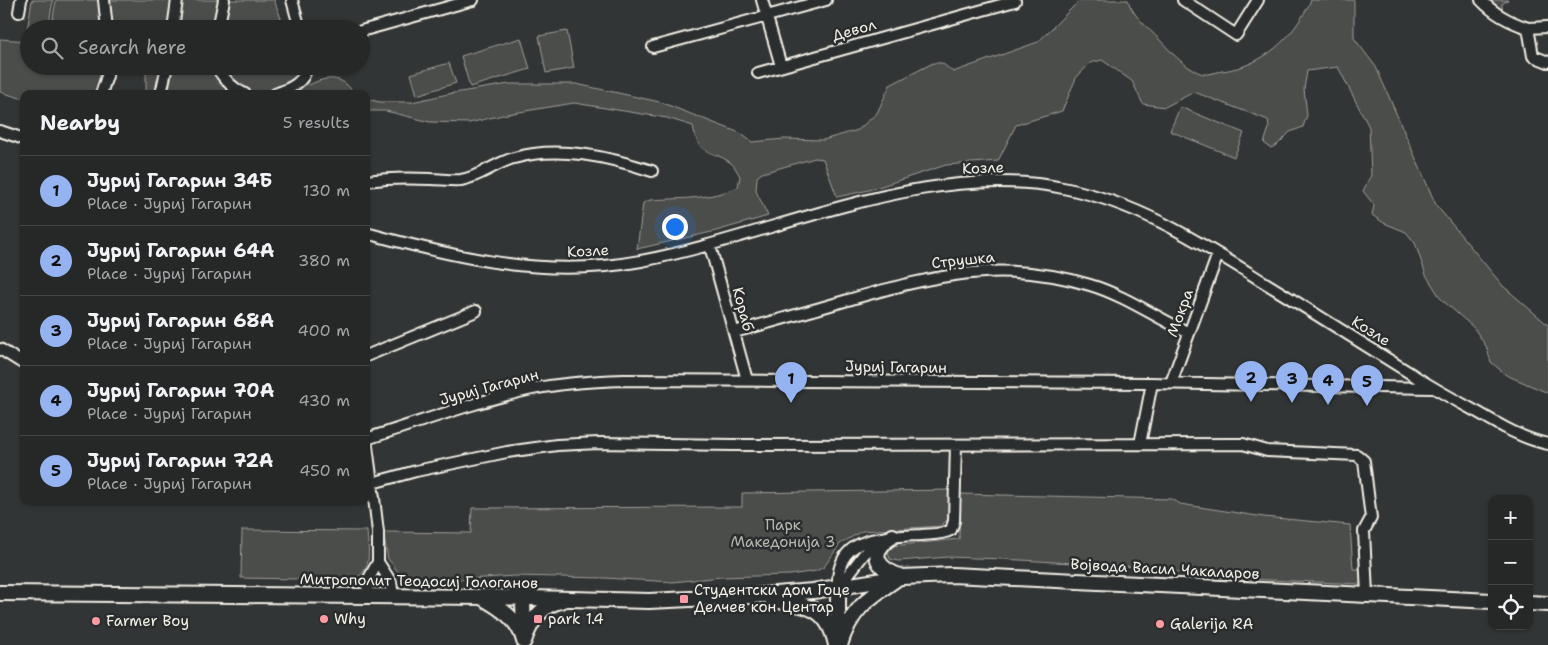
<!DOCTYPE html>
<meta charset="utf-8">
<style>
:root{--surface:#262828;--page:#323434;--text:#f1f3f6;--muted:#a4a6a8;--line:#424445;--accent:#95b2f1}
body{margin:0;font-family:"Shantell Sans",sans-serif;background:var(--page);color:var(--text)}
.controls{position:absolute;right:15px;bottom:15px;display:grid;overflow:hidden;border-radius:10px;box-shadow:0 1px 4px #0004}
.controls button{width:45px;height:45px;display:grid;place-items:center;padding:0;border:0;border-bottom:1px solid var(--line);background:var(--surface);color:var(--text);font:25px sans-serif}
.you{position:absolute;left:674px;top:226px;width:18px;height:18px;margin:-12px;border:4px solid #fff;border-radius:50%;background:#1a73e8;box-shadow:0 0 0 8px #1a73e833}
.badge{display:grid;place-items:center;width:32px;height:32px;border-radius:50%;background:var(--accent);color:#111;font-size:16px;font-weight:700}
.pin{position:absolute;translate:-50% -41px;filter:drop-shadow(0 1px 2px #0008)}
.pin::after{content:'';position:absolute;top:26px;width:18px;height:15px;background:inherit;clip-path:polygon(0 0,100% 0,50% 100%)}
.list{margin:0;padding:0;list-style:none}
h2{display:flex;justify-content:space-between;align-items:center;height:65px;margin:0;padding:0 20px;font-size:21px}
h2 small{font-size:16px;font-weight:400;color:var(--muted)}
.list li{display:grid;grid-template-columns:32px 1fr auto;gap:15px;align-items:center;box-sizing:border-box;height:70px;padding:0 20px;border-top:1px solid var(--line)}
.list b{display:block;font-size:19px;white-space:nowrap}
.list p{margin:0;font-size:16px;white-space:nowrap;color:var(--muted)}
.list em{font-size:16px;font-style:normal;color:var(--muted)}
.icon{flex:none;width:28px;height:28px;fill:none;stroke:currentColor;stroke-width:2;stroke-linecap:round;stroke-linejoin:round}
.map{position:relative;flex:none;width:1548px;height:645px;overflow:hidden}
.search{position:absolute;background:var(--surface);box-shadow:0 1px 4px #0004;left:20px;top:20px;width:350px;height:55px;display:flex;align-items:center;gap:12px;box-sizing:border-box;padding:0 18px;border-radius:28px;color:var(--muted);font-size:19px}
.panel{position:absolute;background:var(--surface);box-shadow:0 1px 4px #0004;left:20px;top:90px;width:350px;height:415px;border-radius:10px}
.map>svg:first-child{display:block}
.green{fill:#4b4d4c;stroke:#a09f9a}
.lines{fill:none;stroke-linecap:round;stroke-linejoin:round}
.street-casing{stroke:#f4f1e8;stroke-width:14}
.secondary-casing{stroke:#f4f1e8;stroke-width:18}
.street{stroke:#2a2d2e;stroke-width:10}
.secondary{stroke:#2a2d2e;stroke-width:14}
.poi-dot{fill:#ff9aa2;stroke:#2a2d2e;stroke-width:2}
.labels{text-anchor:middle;stroke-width:5;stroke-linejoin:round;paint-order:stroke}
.street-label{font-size:15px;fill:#f4f1e8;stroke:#2a2d2e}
.park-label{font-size:15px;fill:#b9b8b1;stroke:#2a2d2e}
.poi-label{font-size:15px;fill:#f4f1e8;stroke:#2a2d2e;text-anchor:start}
</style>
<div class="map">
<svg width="1548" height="645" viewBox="0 0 1548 645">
<rect width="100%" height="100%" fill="#323535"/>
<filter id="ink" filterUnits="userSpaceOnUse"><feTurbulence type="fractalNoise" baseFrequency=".02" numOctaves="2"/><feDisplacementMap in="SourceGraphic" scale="10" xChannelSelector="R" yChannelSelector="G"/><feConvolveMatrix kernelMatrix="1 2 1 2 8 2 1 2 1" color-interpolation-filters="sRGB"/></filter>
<g filter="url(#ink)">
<path class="green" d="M32,0H53L48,29H29V37H26Z
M56,0H274L285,29H51Z
M1080,0H1128C1132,15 1148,28 1159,39C1171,52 1183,66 1200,73C1206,76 1216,72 1222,71C1264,66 1294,37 1311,0H1354V38L1376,67L1436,205L1503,286L1548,325V393L1506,375L1491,362L1486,346L1474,328L1441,299L1426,275L1415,243L1406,232L1384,223L1372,215L1374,205L1363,191L1371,175L1369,127L1338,67L1307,71L1304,89L1307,115L1303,127L1290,132L1277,145L1271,148L1264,143L1269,128L1268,120L1194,92L1165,107L1143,104L1132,81L1102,60L1090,63L1076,78L1062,111L1016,125L998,161L946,165L869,190L837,197L823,159L815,158L762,173L757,177L756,191L768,216L716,231L637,249L643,203L650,200C679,198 710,200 738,187L740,176C737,172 735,166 731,163C710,148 699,158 693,126L667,118L574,103L507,114L469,123L430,122L386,111H366V99L380,102H412L448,94L509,84H576L660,102L740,133L752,142L784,139L823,140L858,130L877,113L890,85L933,63H942L953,72L1038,42Z
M1481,0H1508L1502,4L1503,18Z
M567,31L574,68L546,73L539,36Z
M521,38L530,69L470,87L461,56Z
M0,39L29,41V66H110L98,94H24V99L0,92Z
M449,63L456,83L417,95L411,74Z
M146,66H300L309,85C326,76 344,75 354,94H144L146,90Z
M1180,107L1244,133L1234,157L1170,131Z
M949,490V518L941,526L862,531L840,544L824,567L816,571L790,575L721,577L673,582L604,578L514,576L454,580H413L400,574L388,559L383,532L471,533L472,508L742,507V493Z
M960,494L1172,499L1180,504L1264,517L1350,525L1353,569H1362V584L1202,577L1158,568L1003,559L948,557L898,561L890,559L888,553L891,546L959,539Z
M242,530L367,531C368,550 374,571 352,580L241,578Z"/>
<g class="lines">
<g class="street-casing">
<path id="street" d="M104,0L107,29
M292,0L300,29
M762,0L781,66
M1183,0L1236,35L1258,0
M1481,0C1494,14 1509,22 1528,28
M19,12L21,0
M1548,27L1528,28L1533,56L1548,62
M173,29L177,0
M218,29L224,0
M361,31L473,0
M653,47L826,0
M216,66C223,78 233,89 245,94
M758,73L1015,1
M101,94L107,76L108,66
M161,94L167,66
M275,94C289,89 305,83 307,66
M0,131L24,139
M366,181C388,178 409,178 431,179C441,179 451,181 461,180C480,177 495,163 514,158C558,145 609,157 652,171
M366,233C458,258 545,279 641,261C777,235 924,160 1063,188C1137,202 1199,242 1262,281C1313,312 1363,344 1413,375C1434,389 1457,401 1479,413C1501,426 1523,439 1548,444
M710,246L747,380
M734,332C772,322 810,311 848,300C933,276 1001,258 1090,285C1124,295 1157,318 1189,333
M0,349L24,364
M366,356L476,311
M1171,383L1218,254
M1140,444L1152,383
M372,483L416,471L507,452L557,445L599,443L732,445L1243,444L1267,451L1357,455L1364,461L1371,518L1364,531L1367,595
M378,562L391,582L393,596
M838,588C835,535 881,537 921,535C931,534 942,535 951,530L954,521L956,445
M838,588L864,554L879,540
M367,596L368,580L378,562V532L374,498L366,439C421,422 476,401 532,389C562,383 593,381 624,380L1146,383L1432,388"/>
</g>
<g class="secondary-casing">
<path id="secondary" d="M893,536C867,553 876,568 902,577
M838,588V637
M0,593L488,597L649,601L751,596L813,591L902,577L952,575L1492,601
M483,598C502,609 519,620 524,641
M523,599L524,636
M772,600C806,605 828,606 836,645
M1529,603L1548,604
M524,641C530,623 541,605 561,601
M840,645C850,611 867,599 895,580"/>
</g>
<use href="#street" class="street"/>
<use href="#secondary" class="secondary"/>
</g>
</g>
<g class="poi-dot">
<rect x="679" y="594" width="10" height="10" rx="2.5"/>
<circle cx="324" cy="619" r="5"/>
<rect x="533" y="614" width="10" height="10" rx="2.5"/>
<circle cx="96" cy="621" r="5"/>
<circle cx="1160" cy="624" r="5"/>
</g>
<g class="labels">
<g class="street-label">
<text transform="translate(854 30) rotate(-16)" y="5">Девол</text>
<text transform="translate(983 168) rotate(-2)" y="5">Козле</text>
<text transform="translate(588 251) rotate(-3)" y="5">Козле</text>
<text transform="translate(963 260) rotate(-6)" y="5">Струшка</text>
<text transform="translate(743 309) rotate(75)" y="5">Кораб</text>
<text transform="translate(1180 313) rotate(-70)" y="5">Мокра</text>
<text transform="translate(1371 331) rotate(32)" y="5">Козле</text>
<text transform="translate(896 367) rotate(1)" y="5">Јуриј Гагарин</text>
<text transform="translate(489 387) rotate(-15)" y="5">Јуриј Гагарин</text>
<text transform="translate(1165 569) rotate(3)" y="5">Војвода Васил Чакаларов</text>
<text transform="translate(419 581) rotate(1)" y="5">Митрополит Теодосиј Гологанов</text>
</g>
<g class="park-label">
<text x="783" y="530">Парк<tspan x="783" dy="17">Македонија 3</tspan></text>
</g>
<g class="poi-label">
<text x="694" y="595">Студентски дом Гоце<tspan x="694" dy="17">Делчев кон Центар</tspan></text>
<text x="334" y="624">Why</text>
<text x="548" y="624">park 1.4</text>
<text x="106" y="626">Farmer Boy</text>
<text x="1170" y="629">Galerija RA</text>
</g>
</g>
</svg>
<div class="controls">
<button>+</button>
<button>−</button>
<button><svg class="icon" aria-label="locate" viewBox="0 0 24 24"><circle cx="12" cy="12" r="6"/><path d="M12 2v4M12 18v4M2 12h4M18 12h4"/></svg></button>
</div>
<div class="you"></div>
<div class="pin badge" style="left:791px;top:403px">1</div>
<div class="pin badge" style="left:1251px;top:402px">2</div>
<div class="pin badge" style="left:1292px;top:403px">3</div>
<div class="pin badge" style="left:1328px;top:405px">4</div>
<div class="pin badge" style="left:1367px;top:406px">5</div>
<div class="search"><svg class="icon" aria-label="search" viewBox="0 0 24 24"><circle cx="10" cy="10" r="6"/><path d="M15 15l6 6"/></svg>Search here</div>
<section class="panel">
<h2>Nearby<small>5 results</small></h2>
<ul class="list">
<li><span class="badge">1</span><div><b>Јуриј Гагарин 34Б</b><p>Place · Јуриј Гагарин</p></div><em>130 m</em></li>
<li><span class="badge">2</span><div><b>Јуриј Гагарин 64А</b><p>Place · Јуриј Гагарин</p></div><em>380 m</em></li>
<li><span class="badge">3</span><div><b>Јуриј Гагарин 68А</b><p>Place · Јуриј Гагарин</p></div><em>400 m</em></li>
<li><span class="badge">4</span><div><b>Јуриј Гагарин 70А</b><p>Place · Јуриј Гагарин</p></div><em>430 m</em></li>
<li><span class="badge">5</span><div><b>Јуриј Гагарин 72А</b><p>Place · Јуриј Гагарин</p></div><em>450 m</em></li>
</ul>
</section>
</div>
